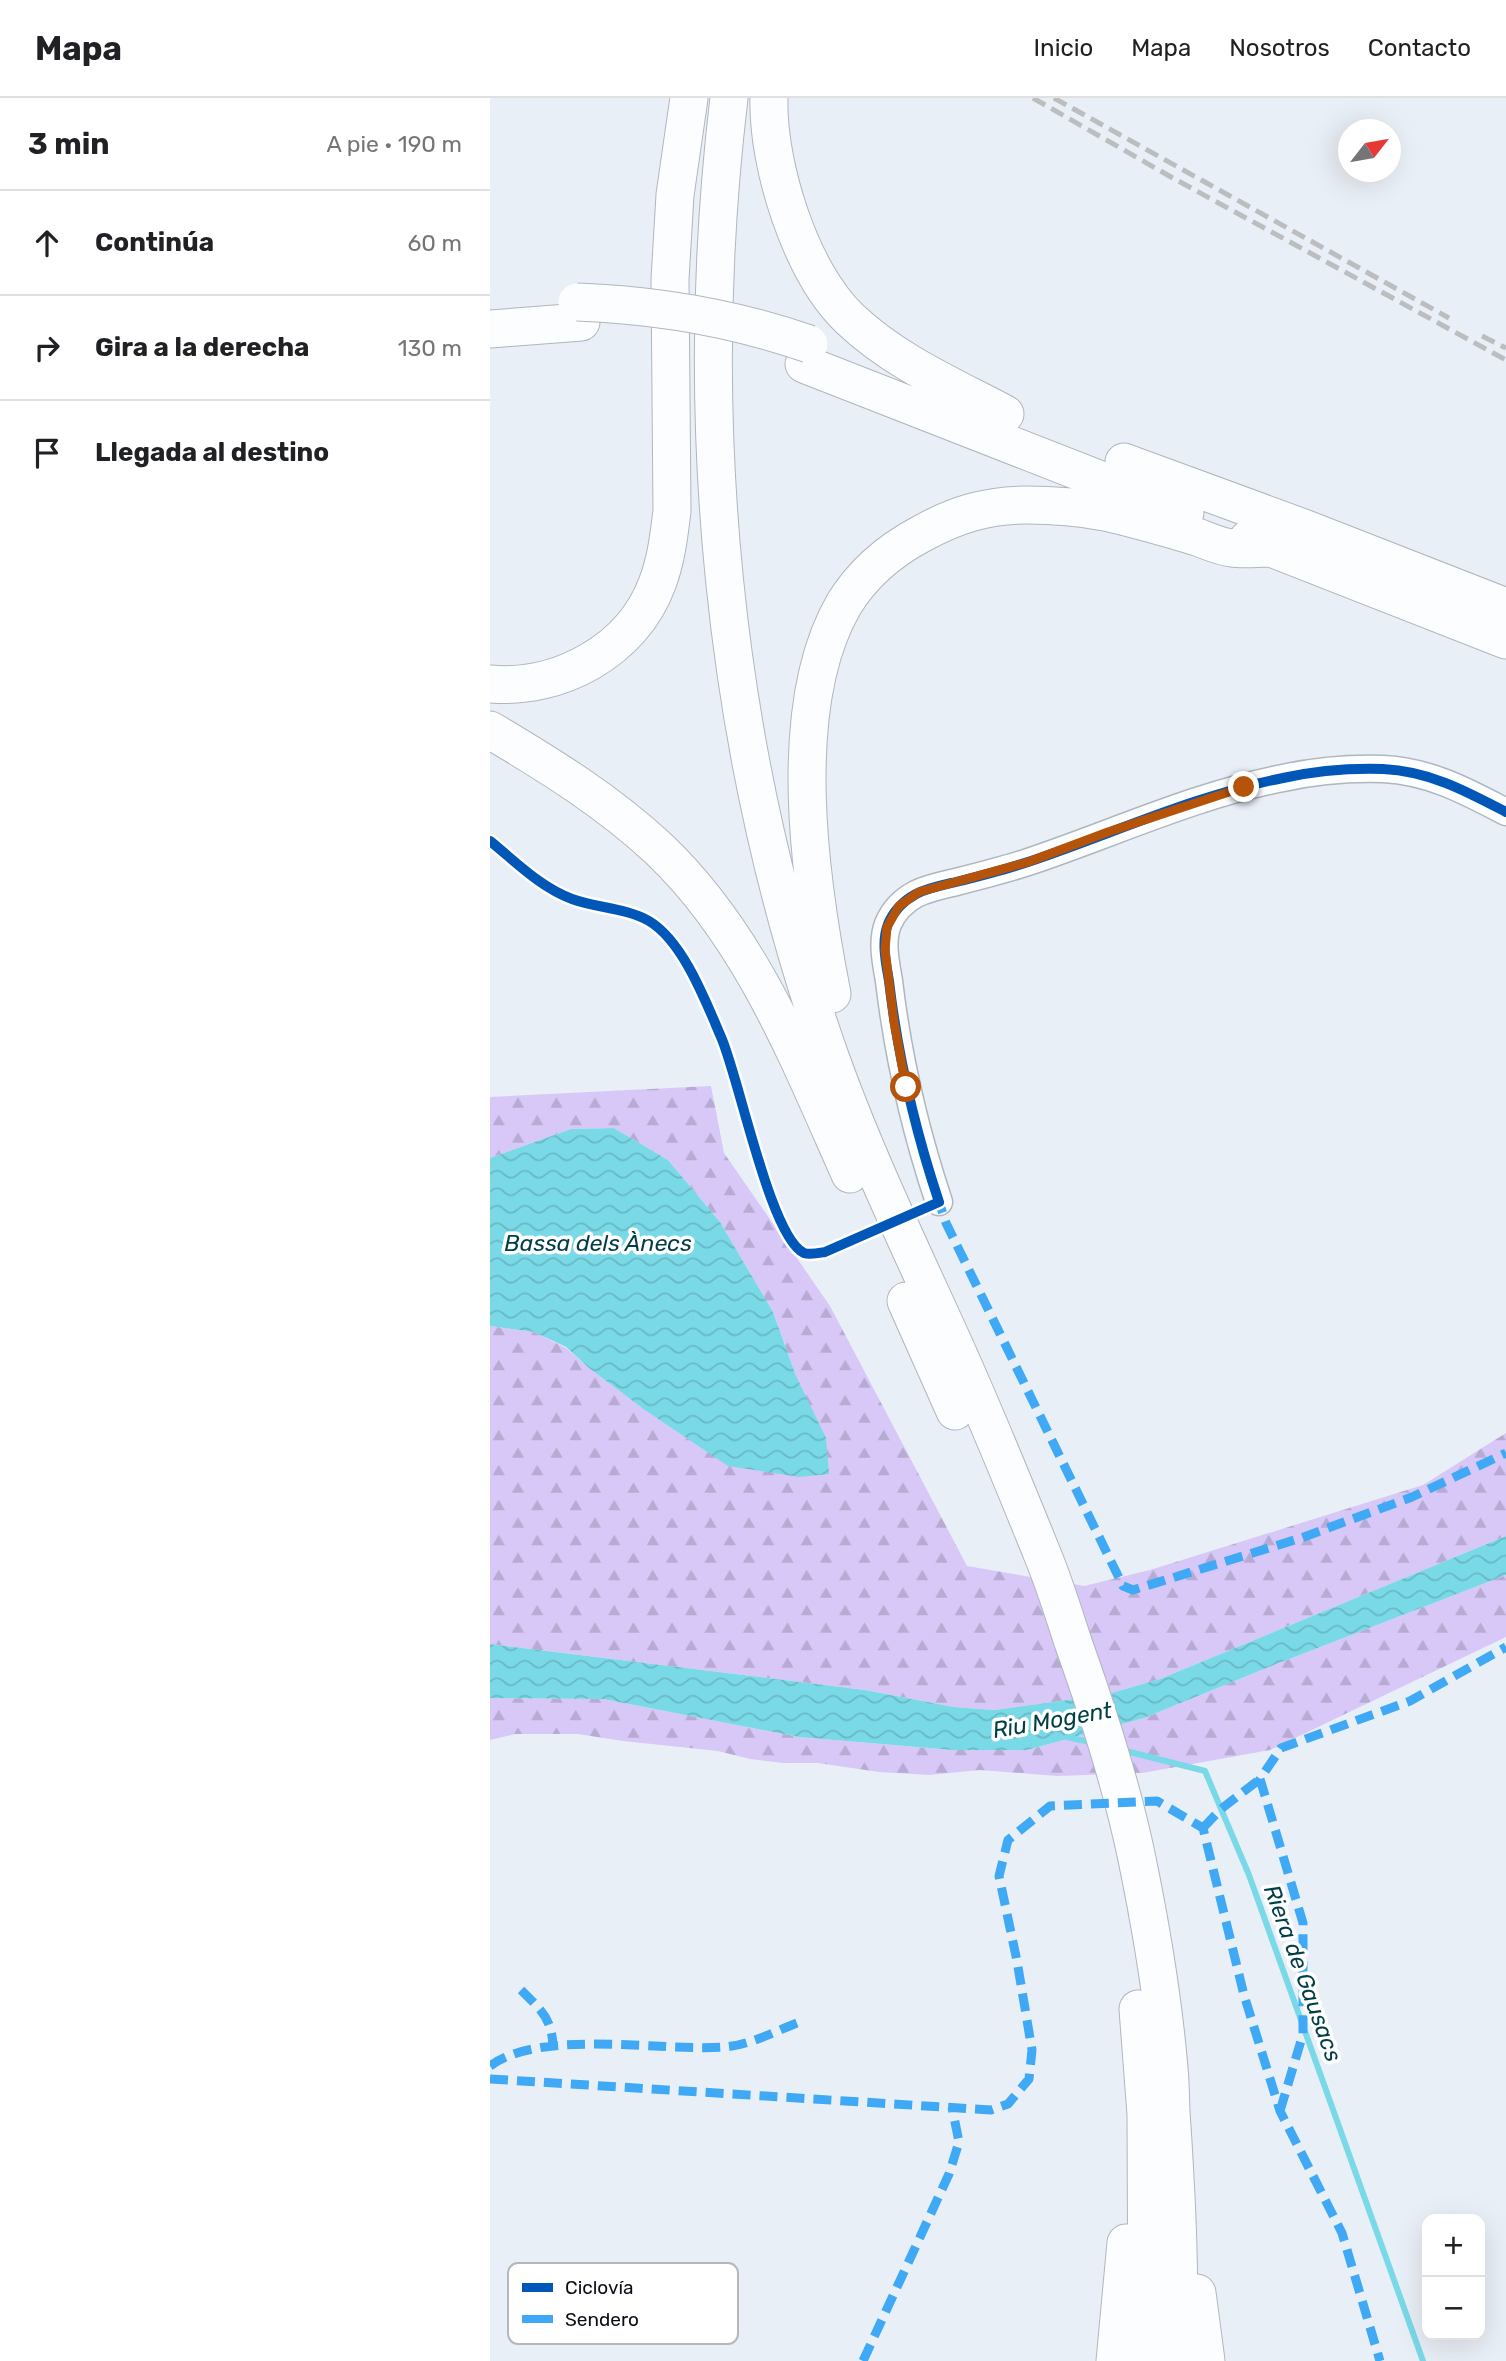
<!DOCTYPE html>
<html lang="es">
<meta charset="utf-8">
<style>
:root{--surface:#fff;--page:#f6f6f6;--text:#202124;--muted:#757577;--line:#e0e0e0}
body{margin:0;font-family:Rubik,sans-serif;background:var(--page);color:var(--text)}
.controls{position:absolute;right:21px;bottom:21px;display:grid;overflow:hidden;border-radius:14px;box-shadow:0 7px 28px #0002}
.controls button{width:63px;height:63px;display:grid;place-items:center;padding:0;border:0;border-bottom:2px solid var(--line);background:var(--surface);color:var(--text);font:35px sans-serif}
.compass{position:absolute;left:848px;top:21px;width:63px;height:63px;border-radius:50%;background:var(--surface);box-shadow:0 7px 28px #0002;rotate:59deg}
.stop{position:absolute;width:21px;height:21px;margin:-16px;border:5px solid #b45309;border-radius:50%;background:#fff}
.stop.end{background:#b45309;border-color:#fff;box-shadow:0 2px 7px #0008}
.list{margin:0;padding:0;list-style:none}
h2{display:flex;justify-content:space-between;align-items:center;height:91px;margin:0;padding:0 28px;font-size:30px}
h2 small{font-size:23px;font-weight:400;color:var(--muted)}
.list li{display:grid;grid-template-columns:46px 1fr auto;gap:21px;align-items:center;box-sizing:border-box;height:105px;padding:0 28px;border-top:2px solid var(--line)}
.list b{display:block;font-size:26px;white-space:nowrap}
.list em{font-size:23px;font-style:normal;color:var(--muted)}
.icon{flex:none;width:38px;height:38px;fill:none;stroke:currentColor;stroke-width:2;stroke-linecap:round;stroke-linejoin:round}
.map{position:relative;flex:none;width:1016px;height:2263px;overflow:hidden}
header{display:flex;align-items:center;gap:42px;box-sizing:border-box;height:98px;padding:0 35px;background:var(--surface);border-bottom:2px solid var(--line)}
header strong{font-size:33px}
nav{display:flex;gap:38px;margin-inline-start:auto;font-size:24px}
main{display:flex}
aside{flex:1;background:var(--surface)}
.map>svg:first-child{display:block}
.forest{fill:url(#forest-firs)}
.water{fill:url(#water-waves)}
.lines{fill:none;stroke-linecap:round;stroke-linejoin:round}
.stream{stroke:#7ad9e7;stroke-width:6}
.minor-casing{stroke:#b0b6bd;stroke-width:29}
.highway-casing{stroke:#b0b6bd;stroke-width:39}
.minor{stroke:#fcfdfe;stroke-width:26}
.highway{stroke:#fcfdfe;stroke-width:37}
.rail{stroke:#bbbdbf;stroke-width:5;stroke-dasharray:14 7;stroke-linecap:butt}
.highway-bridge-casing{stroke:#b0b6bd;stroke-width:39;stroke-linecap:butt}
.highway-bridge{stroke:#fcfdfe;stroke-width:37}
.quiet{stroke:#3fa9f5;stroke-width:9;stroke-dasharray:18 9;stroke-linecap:butt}
.cycleway-casing{stroke:#fff;stroke-width:15}
.cycleway{stroke:#0057b8;stroke-width:10}
.route{stroke:#b45309;stroke-width:9}
.labels{text-anchor:middle;stroke-width:7;stroke-linejoin:round;paint-order:stroke}
.water-label{font-size:23px;font-style:italic;fill:#003e46;stroke:#fff}
.key{fill:#fff;stroke:#b6b7b9;stroke-width:2}
.key-label{font-size:19px;fill:#0a0f16}
</style>
<header>
<strong>Mapa</strong>
<nav><a>Inicio</a><a>Mapa</a><a>Nosotros</a><a>Contacto</a></nav>
</header>
<main>
<aside>
<h2>3 min<small>A pie · 190 m</small></h2>
<ul class="list">
<li><svg class="icon" aria-label="ahead" viewBox="0 0 24 24"><path d="M12 20V5M6 11l6-6 6 6"/></svg><div><b>Continúa</b></div><em>60 m</em></li>
<li><svg class="icon" aria-label="right" viewBox="0 0 24 24"><path d="M7 20v-9h11M14 6l5 5-5 5"/></svg><div><b>Gira a la derecha</b></div><em>130 m</em></li>
<li><svg class="icon" aria-label="arrive" viewBox="0 0 24 24"><path d="M6 21V4h12l-3 4 3 4H6"/></svg><div><b>Llegada al destino</b></div></li>
</ul>
</aside>
<div class="map">
<svg width="1016" height="2263" viewBox="0 0 1016 2263">
<defs>
<pattern id="forest-firs" width="22" height="20" patternUnits="userSpaceOnUse" patternTransform="scale(1.75)"><rect width="22" height="20" fill="#d7c8f7"/><path d="M5 1l3.5 6h-7zM16 11l3.5 6h-7z" fill="#b7abd3"/></pattern>
<pattern id="water-waves" width="16" height="10" patternUnits="userSpaceOnUse" patternTransform="scale(1.75)"><rect width="16" height="10" fill="#7ad9e7"/><path d="M0 5q4-4 8 0t8 0" fill="none" stroke="#68b9c5"/></pattern>
</defs>
<rect width="100%" height="100%" fill="#e9eff6"/>
<path class="forest" d="M221,988L234,1055L340,1208L477,1468L594,1488L660,1472L933,1387L1016,1335V1438L670,1581L616,1597L504,1612L464,1609L375,1592L0,1546V1228L44,1234L76,1250L99,1270L152,1310L306,1278L283,1214L230,1124L178,1062L124,1030L81,1031L0,1060V999Z
M1016,1477V1539L780,1652L652,1675L567,1678L490,1672L439,1677L389,1674L328,1665H293L260,1661L228,1653L133,1643L88,1636H25L0,1642V1600L113,1601L309,1639L462,1652H537L654,1620L779,1569Z"/>
<path class="water" d="M124,1030L178,1062L230,1124L283,1214L306,1278L336,1340L339,1376L309,1379L238,1368L152,1310L99,1270L76,1249L44,1234L0,1228V1060L81,1031Z
M1016,1438V1477L779,1569L654,1620L537,1652H462L309,1639L113,1601L0,1600V1546L375,1592L464,1609L504,1612L615,1597L670,1581Z"/>
<g class="lines">
<path class="stream" d="M577,1639L604,1645
M632,1652L715,1673L759,1777L933,2263"/>
<g class="minor-casing">
<path id="minor" d="M449,1104C425,1032 408,959 399,883C396,865 391,844 398,826C404,812 413,803 426,796C438,790 453,787 466,784C490,778 514,772 538,764C622,736 705,697 793,680C825,673 860,670 893,671C939,673 976,693 1016,714"/>
</g>
<g class="highway-casing">
<path id="highway" d="M239,0C201,317 232,648 337,950C372,1050 418,1145 462,1242C494,1313 524,1386 553,1458C565,1487 574,1517 584,1547C609,1617 632,1688 647,1761C661,1829 673,1900 679,1970C681,1989 680,2009 682,2028C687,2107 691,2184 687,2263
M279,0C277,67 311,175 360,221C404,263 462,288 515,316
M0,231L91,224
M314,266L695,415
M634,364L819,432L1016,509
M758,441L1016,542
M0,586C69,592 142,553 167,486C176,463 179,438 182,413L180,181L185,97L199,0
M0,632C59,667 119,704 170,752C262,840 309,962 360,1076
M342,896C320,784 294,609 354,506C373,475 399,453 431,436C465,417 497,407 536,407C563,407 589,409 615,414C646,421 677,430 707,439C718,443 731,449 742,450C754,452 768,450 779,450
M416,1203L465,1313
M648,1911L656,2016L657,2263
M707,2195L716,2263
M625,2263L636,2145"/>
</g>
<use href="#minor" class="minor"/>
<use href="#highway" class="highway"/>
<path class="rail" d="M543,0L681,79L1016,262
M564,0L959,220
M992,238L1016,250"/>
<g class="highway-bridge-casing">
<path id="highway-bridge" d="M87,204C168,207 244,220 319,246"/>
</g>
<use href="#highway-bridge" class="highway-bridge"/>
<path class="quiet" d="M443,1107L449,1104L456,1125L633,1488L643,1492L811,1440L922,1399L1016,1355
M713,1730L731,1711L770,1681
M31,1892C51,1912 62,1920 63,1949
M0,1968C52,1930 172,1954 235,1949C259,1947 284,1934 307,1925
M0,1981L501,2012L518,2006L539,1981L542,1952L527,1863L509,1778L518,1742L560,1708L667,1703L713,1730L754,1897L790,2013L852,2135L890,2263
M790,2013L813,1936V1825L770,1681L791,1650L920,1603L1016,1549
M373,2263L459,2076L469,2044L462,2009"/>
<g class="cycleway-casing">
<path id="cycleway" d="M0,743C26,764 50,789 82,801C107,810 136,810 159,823C193,843 216,904 231,939C249,979 280,1139 314,1155C320,1157 329,1155 335,1154L449,1104C425,1032 408,959 399,883C396,865 391,844 398,826C404,812 413,803 426,796C438,790 453,787 466,784C490,778 514,772 538,764C622,736 705,697 793,680C825,673 860,670 893,671C939,673 976,693 1016,714"/>
</g>
<use href="#cycleway" class="cycleway"/>
</g>
<g class="lines">
<path class="route" d="M416,989L404,924L395,852L397,829L409,808L429,794L538,764L618,734L754,689"/>
</g>
<g class="labels">
<g class="water-label">
<text x="108" y="1153">Bassa dels Ànecs</text>
<text transform="translate(562 1622) rotate(-10)" y="8">Riu Mogent</text>
<text transform="translate(813 1875) rotate(70)" y="8">Riera de Gausacs</text>
</g>
</g>
<rect x="18" y="2165" width="230" height="81" rx="10" class="key"/>
<rect x="32" y="2185" width="31" height="9" fill="#0057b8"/>
<rect x="32" y="2217" width="31" height="8" fill="#3fa9f5"/>
<g class="key-label">
<text x="75" y="2196">Ciclovía</text>
<text x="75" y="2228">Sendero</text>
</g>
</svg>
<div class="controls">
<button>+</button>
<button>−</button>
</div>
<svg class="compass" viewBox="-18 -18 36 36"><path d="M0-13l5 13h-10z" fill="#e53935"/><path d="M0 13l5-13h-10z" fill="#757577"/></svg>
<div class="stop" style="left:416px;top:989px"></div>
<div class="stop end" style="left:754px;top:689px"></div>
</div>
</main>
